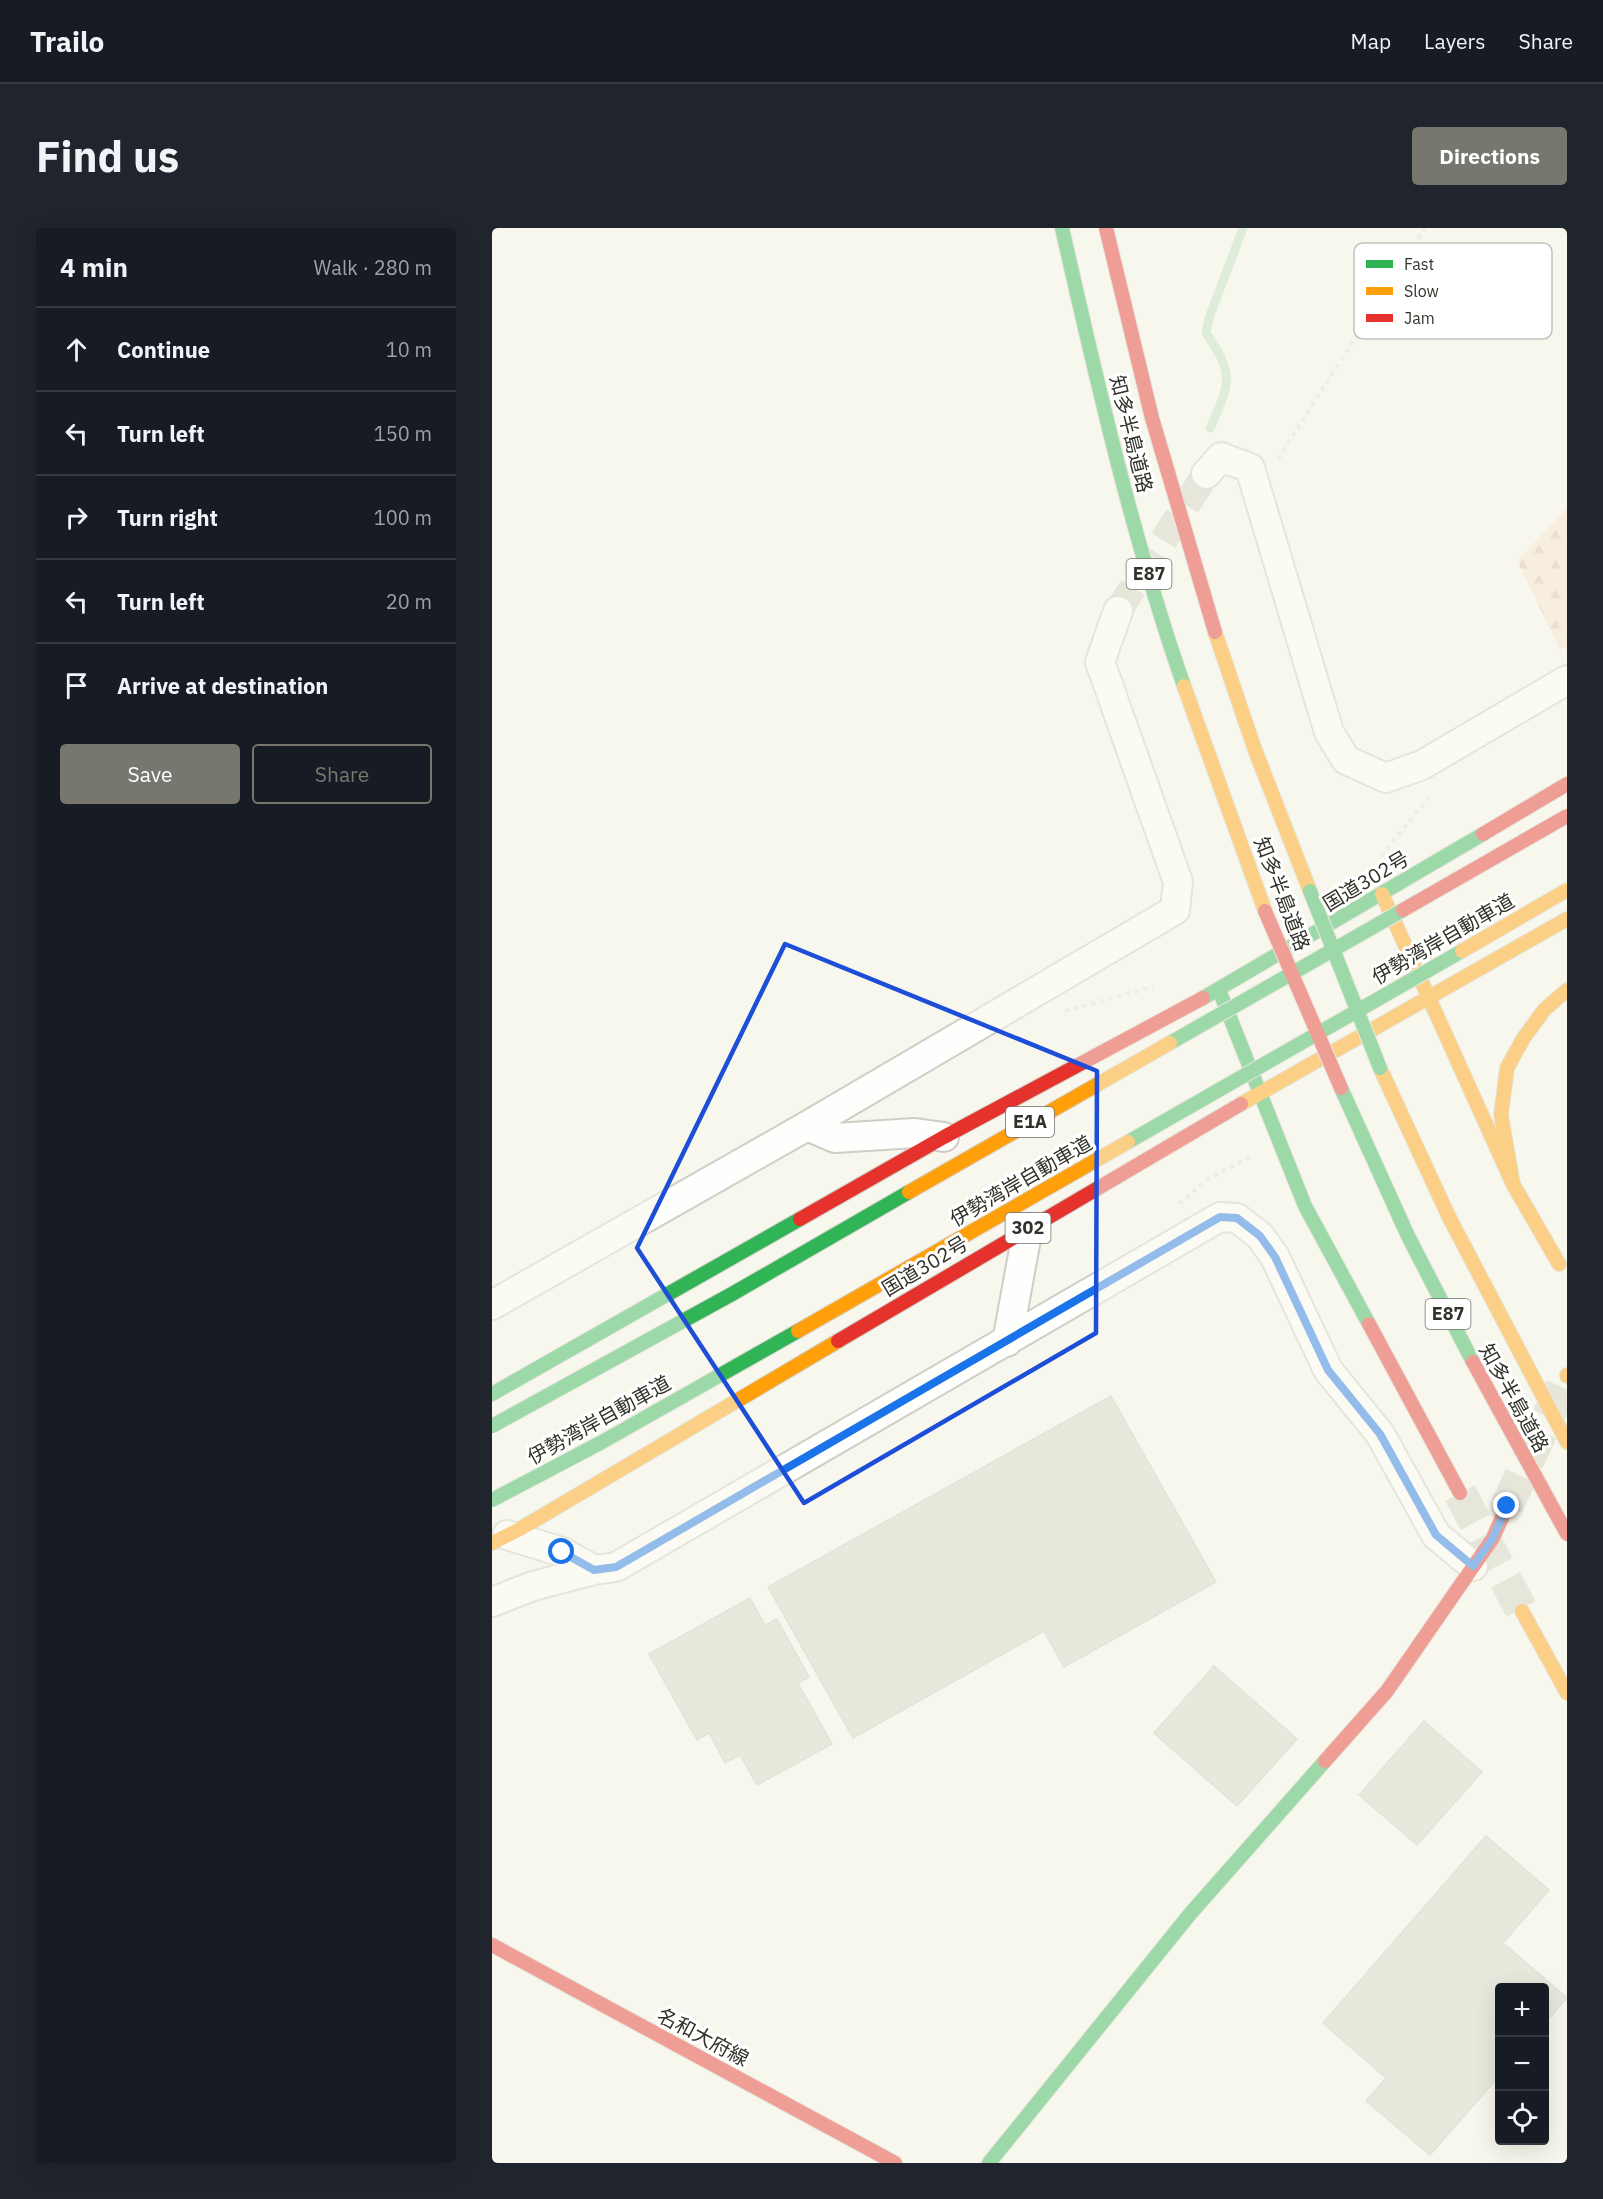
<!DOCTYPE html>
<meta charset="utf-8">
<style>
:root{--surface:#171b24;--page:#20242c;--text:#f1f3f6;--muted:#9ea1a6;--line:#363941;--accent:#77776f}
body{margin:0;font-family:"IBM Plex Sans","Noto Sans JP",sans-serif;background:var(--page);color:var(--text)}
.controls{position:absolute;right:18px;bottom:18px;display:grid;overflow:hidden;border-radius:6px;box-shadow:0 6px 24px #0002}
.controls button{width:54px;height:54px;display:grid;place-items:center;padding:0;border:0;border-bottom:2px solid var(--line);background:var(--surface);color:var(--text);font:30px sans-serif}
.stop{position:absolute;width:18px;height:18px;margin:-14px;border:4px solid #1a73e8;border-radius:50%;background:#fff}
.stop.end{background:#1a73e8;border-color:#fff;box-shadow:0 2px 6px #0008}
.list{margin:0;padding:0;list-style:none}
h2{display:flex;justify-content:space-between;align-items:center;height:78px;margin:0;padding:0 24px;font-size:26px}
h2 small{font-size:20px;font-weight:400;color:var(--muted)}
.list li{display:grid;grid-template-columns:39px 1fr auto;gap:18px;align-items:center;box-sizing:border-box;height:84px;padding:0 24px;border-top:2px solid var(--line)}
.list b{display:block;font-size:22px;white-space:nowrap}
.list em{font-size:20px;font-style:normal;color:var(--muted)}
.actions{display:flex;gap:12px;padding:18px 24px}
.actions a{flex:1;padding:14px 0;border:2px solid var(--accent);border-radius:6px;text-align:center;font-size:21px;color:var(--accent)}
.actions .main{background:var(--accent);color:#fff}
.icon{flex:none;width:33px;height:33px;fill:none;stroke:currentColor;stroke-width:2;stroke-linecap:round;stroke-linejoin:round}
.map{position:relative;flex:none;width:1075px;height:1935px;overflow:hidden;border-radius:6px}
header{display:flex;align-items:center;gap:36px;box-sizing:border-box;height:84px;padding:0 30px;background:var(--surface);border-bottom:2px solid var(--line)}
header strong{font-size:28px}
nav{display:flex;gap:33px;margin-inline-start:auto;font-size:21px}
.intro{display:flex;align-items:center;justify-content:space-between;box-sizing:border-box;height:144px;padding:0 36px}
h1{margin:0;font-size:42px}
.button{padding:15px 27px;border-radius:6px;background:var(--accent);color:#fff;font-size:21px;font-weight:700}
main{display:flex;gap:36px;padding:0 36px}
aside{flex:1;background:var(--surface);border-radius:6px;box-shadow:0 6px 24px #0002}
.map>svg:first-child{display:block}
.forest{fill:url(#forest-firs)}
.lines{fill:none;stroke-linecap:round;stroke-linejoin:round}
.stream{stroke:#bde1c1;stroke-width:9}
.building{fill:#d4d8c9;stroke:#c9cac2;stroke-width:1.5}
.street-tunnel{stroke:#d0d0c6;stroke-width:28;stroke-dasharray:28 14;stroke-linecap:butt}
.secondary-tunnel{stroke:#d0d0c6;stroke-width:33;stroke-dasharray:33 16;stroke-linecap:butt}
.highway-tunnel{stroke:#d0d0c6;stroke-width:33;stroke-dasharray:33 16;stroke-linecap:butt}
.street-casing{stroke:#cfcec6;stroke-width:32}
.fast-casing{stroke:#cfcec6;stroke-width:16}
.slow-casing{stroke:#cfcec6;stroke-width:16}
.jam-casing{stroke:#cfcec6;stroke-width:16}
.path{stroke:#e2e2df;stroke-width:4;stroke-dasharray:4.5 4.5;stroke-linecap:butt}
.street{stroke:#fefefc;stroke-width:28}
.fast{stroke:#30b455;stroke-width:14}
.slow{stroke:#ff9f0a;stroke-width:14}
.jam{stroke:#e5322d;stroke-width:14}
.fast-bridge-casing{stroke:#d4d3ce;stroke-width:16;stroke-linecap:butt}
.slow-bridge-casing{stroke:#d4d3ce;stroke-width:16;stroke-linecap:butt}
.jam-bridge-casing{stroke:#d4d3ce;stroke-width:16;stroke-linecap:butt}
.fast-bridge{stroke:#30b455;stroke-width:14}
.slow-bridge{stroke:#ff9f0a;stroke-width:14}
.jam-bridge{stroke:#e5322d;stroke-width:14}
.route{stroke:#1a73e8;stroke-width:8}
.marked{fill:none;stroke:#1d4ed8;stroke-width:4.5;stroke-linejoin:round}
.labels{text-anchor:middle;stroke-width:6;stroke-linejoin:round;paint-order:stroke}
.shield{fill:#fff;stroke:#70706b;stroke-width:1.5}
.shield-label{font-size:18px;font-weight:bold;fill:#32322b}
.street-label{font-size:20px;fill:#32322b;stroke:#fff}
.key{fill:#fff;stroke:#c2c2bf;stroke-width:1.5}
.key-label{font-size:16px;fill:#32322b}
</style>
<header>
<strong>Trailo</strong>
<nav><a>Map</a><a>Layers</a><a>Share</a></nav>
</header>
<div class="intro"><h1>Find us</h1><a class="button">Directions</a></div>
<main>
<aside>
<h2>4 min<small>Walk · 280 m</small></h2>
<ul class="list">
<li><svg class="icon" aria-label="ahead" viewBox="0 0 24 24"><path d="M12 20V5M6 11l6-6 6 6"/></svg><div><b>Continue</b></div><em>10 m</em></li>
<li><svg class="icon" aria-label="left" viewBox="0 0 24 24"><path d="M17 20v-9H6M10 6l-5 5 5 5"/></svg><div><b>Turn left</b></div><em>150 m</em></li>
<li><svg class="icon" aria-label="right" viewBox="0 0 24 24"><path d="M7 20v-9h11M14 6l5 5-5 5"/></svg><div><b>Turn right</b></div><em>100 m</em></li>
<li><svg class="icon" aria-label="left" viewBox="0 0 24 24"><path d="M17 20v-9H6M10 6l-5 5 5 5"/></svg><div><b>Turn left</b></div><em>20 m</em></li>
<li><svg class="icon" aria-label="arrive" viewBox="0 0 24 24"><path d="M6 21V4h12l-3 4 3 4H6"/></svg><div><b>Arrive at destination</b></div></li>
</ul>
<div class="actions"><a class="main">Save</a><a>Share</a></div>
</aside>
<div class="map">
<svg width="1075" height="1935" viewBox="0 0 1075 1935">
<defs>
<pattern id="forest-firs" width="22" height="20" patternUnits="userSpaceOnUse" patternTransform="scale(1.5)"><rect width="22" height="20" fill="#f9e3d0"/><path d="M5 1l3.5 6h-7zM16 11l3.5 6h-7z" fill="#d6c3b3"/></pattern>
</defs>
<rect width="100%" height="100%" fill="#f8f7ed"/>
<path class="forest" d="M1075,280V418L1068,422L1025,333Z"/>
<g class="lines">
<path class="stream" d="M718,200C738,156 743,147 714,105L717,90L751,0"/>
</g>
<path class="building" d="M619,1168L724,1354L572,1439L552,1403L361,1510L276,1359Z
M258,1370L273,1397L285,1391L317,1449L306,1455L340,1516L265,1557L248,1527L233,1535L217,1505L205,1512L157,1426Z
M722,1438L805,1511L745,1578L662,1505Z
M932,1493L990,1544L925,1617L867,1567Z
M994,1608L1057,1662L1011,1715L1075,1770L1052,1796V1760H1008V1847L938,1927L874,1873L894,1850L831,1795Z"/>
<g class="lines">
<path class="street-tunnel" d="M626,383L714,246"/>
<path class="secondary-tunnel" d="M1015,1278L1075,1148"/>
<path class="highway-tunnel" d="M968,1265L1030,1383"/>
<g class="street-casing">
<path id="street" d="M714,246L729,229L758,240L837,504L854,532L894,550L930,537L1075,452
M315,898L343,910L423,905L452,909
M0,1077L315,898L683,682L686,654L608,434L626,383
M515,1114L536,1000
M15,1307L70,1324L102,1342L124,1339L728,989L745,990L768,1008L783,1029L836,1142L888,1206L944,1307L981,1338
M0,1374L41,1358L102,1342"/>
</g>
<g class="fast-casing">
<path id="fast" d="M570,0C605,154 640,309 692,458
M727,762L813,978L877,1096
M711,770L991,606
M849,860L916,1008L981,1134
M0,1166L308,991
M497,1935L698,1686L833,1533"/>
</g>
<g class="slow-casing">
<path id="slow" d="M723,404L763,522L818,663
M692,458L773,683
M890,666L1021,956
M888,840L957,989L1075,1214
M749,876L1075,691
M1067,1036L1021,956L1009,887L1015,840L1031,811L1052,782L1075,762
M1075,1147V1148
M0,1315L28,1301L346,1113
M1030,1383L1075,1465"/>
</g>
<g class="jam-casing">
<path id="jam" d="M614,0L660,190L723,404
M991,606L1075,556
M308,991L452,909L711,770
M877,1096L968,1265
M346,1113L749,876
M981,1134L1075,1306
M833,1533L895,1463L1001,1310L1015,1278
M0,1717L403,1935"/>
</g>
<path class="path" d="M786,231L933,0
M889,628L939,567
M573,783L661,759
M687,976L717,950L761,928"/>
<use href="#street" class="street"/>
<use href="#fast" class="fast"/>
<use href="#slow" class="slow"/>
<use href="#jam" class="jam"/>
<g class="fast-bridge-casing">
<path id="fast-bridge" d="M818,663L888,840
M678,815L911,682
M636,914L970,723
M0,1198L240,1066L417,964
M0,1272L110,1214L306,1103"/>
</g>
<g class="slow-bridge-casing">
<path id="slow-bridge" d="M970,723L1075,662
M417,964L678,815
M306,1103L636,914"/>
</g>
<g class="jam-bridge-casing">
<path id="jam-bridge" d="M911,682L1075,588
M773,683L849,860"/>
</g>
<use href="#fast-bridge" class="fast-bridge"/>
<use href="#slow-bridge" class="slow-bridge"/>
<use href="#jam-bridge" class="jam-bridge"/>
</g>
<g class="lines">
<path class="route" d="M70,1324L102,1342L124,1339L728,989L745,990L768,1008L783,1029L836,1142L888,1206L944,1307L981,1338L1001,1310L1015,1278"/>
</g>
<path d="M0 0H1075V1935H0ZM293,716L605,843L604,1105L312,1275L145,1020Z" fill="#f8f7ed" fill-opacity=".55" fill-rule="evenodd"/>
<path class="marked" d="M293,716L605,843L604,1105L312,1275L145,1020Z"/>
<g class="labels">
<g class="shield">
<rect x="634.5" y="331" width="45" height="30" rx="4.5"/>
<rect x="514" y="879" width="48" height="30" rx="4.5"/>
<rect x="513.5" y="985" width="45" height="30" rx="4.5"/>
<rect x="933.5" y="1071" width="45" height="30" rx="4.5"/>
</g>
<g class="shield-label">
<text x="657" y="352">E87</text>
<text x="538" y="900">E1A</text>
<text x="536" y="1006">302</text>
<text x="956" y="1092">E87</text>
</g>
<g class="street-label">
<text transform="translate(639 206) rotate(76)" y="7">知多半島道路</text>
<text transform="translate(874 653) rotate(-31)" y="7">国道302号</text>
<text transform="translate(790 666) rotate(69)" y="7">知多半島道路</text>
<text transform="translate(951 711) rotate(-30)" y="7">伊勢湾岸自動車道</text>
<text transform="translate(529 953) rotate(-30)" y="7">伊勢湾岸自動車道</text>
<text transform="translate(433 1038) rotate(-31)" y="7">国道302号</text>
<text transform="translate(1022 1170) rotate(61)" y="7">知多半島道路</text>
<text transform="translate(107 1192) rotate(-29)" y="7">伊勢湾岸自動車道</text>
<text transform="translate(211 1809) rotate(28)" y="7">名和大府線</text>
</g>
</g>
<rect x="862" y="15" width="198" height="96" rx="9" class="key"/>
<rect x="874" y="32" width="27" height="8" fill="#30b455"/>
<rect x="874" y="59" width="27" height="8" fill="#ff9f0a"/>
<rect x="874" y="86" width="27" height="8" fill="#e5322d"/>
<g class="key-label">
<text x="912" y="42">Fast</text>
<text x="912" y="69">Slow</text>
<text x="912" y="96">Jam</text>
</g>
</svg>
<div class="controls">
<button>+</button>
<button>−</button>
<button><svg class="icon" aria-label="locate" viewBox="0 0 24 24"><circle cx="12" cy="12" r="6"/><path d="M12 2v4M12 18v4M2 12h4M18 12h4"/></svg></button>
</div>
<div class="stop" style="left:70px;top:1324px"></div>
<div class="stop end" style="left:1015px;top:1278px"></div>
</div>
</main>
